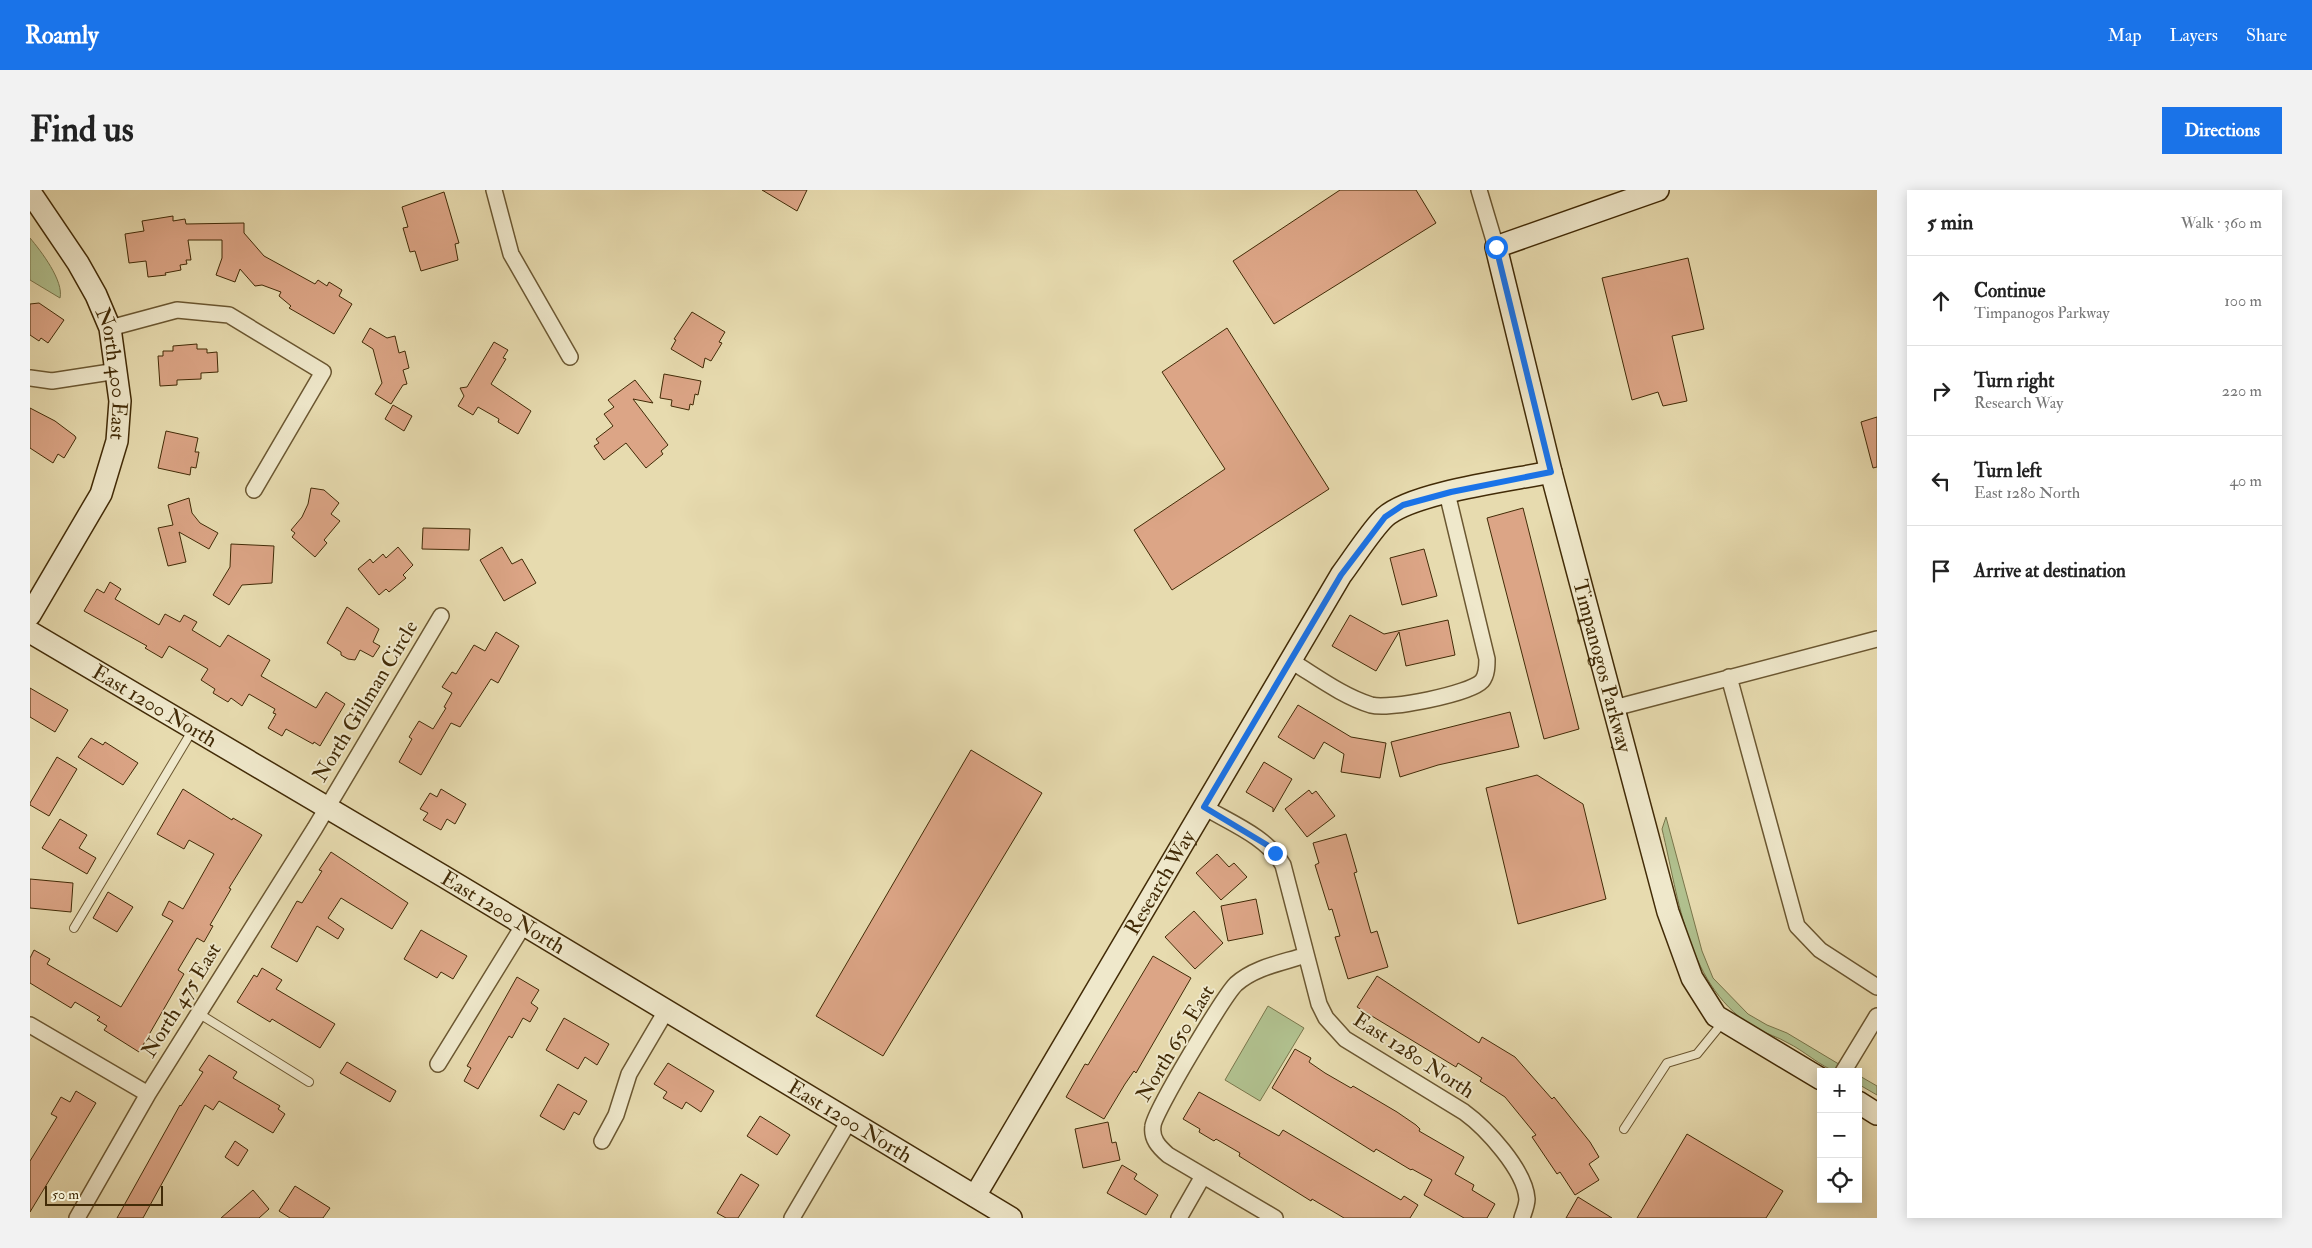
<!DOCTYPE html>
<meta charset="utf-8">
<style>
:root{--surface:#fff;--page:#f2f2f2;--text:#222;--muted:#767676;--line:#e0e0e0;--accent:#1a73e8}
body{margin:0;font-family:"IM FELL Double Pica",serif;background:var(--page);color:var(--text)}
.controls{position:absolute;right:15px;bottom:15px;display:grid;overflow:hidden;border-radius:0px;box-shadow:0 2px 12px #0003}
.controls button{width:45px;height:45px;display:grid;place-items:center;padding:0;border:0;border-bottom:1px solid var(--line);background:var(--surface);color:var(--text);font:25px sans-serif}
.scale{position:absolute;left:15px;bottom:12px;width:118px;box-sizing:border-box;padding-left:5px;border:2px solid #422b07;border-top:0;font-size:14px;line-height:18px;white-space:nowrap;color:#422b07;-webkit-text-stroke:4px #efe8cb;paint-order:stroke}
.stop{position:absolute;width:15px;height:15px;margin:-11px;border:4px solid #1a73e8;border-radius:50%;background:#fff}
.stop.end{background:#1a73e8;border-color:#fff;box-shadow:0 1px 5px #0008}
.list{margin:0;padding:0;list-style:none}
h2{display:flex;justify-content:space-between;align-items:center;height:65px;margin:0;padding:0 20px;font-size:21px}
h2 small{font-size:16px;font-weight:400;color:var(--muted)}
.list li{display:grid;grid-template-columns:32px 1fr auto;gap:15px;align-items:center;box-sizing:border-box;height:90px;padding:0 20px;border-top:1px solid var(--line)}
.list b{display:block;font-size:19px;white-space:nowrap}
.list p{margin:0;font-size:16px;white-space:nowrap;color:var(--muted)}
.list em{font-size:16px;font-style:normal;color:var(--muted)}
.icon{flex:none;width:28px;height:28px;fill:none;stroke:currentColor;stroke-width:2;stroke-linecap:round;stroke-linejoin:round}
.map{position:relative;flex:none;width:1847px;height:1028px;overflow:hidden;border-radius:0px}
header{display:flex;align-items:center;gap:30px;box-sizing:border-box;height:70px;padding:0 25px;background:var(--accent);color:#fff}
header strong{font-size:24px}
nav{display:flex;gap:28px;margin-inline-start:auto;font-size:18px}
.intro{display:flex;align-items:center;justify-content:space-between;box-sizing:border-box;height:120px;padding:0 30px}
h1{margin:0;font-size:35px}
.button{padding:12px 22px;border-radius:0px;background:var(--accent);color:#fff;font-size:18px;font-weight:700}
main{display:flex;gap:30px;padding:0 30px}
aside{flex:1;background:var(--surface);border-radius:0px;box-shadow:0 2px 12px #0003}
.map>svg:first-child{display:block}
.green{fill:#b1c18f;stroke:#7a764b}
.building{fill:#dca586;stroke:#422b07}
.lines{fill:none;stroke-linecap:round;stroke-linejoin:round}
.lane-casing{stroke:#6b5731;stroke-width:10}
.street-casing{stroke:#6b5731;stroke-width:18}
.secondary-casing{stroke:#422b07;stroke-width:24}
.lane{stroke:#efe8cb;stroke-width:8}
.street{stroke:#efe8cb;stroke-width:15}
.secondary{stroke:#efe8cb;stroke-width:21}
.route{stroke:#1a73e8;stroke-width:6}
.labels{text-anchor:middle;stroke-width:4;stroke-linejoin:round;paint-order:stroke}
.street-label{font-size:21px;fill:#422b07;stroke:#efe8cb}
</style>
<header>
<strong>Roamly</strong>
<nav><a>Map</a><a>Layers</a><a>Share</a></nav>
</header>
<div class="intro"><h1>Find us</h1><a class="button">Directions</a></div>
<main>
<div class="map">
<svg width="1847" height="1028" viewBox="0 0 1847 1028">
<rect width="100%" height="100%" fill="#e7dbaf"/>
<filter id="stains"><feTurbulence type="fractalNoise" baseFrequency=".004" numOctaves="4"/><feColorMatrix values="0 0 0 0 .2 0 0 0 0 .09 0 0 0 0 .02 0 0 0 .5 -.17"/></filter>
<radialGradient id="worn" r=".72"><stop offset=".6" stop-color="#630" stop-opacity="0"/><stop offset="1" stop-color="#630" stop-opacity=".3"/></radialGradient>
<path class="green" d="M0,48C11,61 34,91 30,108L0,90Z
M1636,627L1672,761L1683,788L1718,824L1737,835L1757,843L1822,882C1818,882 1811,883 1807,882C1791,877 1773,860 1758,853C1748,847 1737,844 1727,839C1657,799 1649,709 1632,639Z
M1238,816L1274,838L1230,911L1195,890Z
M1828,885L1847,896V905L1828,894Z"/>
<path class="building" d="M732,0H777L767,21Z
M1310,0H1386L1406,33L1244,134L1203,71Z
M414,2L429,53L425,54L428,70L391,81L385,61L380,62L373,38L378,37L372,17Z
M143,26V31L155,29L156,34L214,33V43L234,66L285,94L288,90L297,96L299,92L312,100L309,106L322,114L304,144L259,118L261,116L249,106L251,102L232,95L225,96L210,79L205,92L186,85L192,68V50H158L161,70H156L157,74L150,75L151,80L135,83L136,85L118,87L116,71L99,73L95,44L114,41L112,31Z
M1658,68L1674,139L1642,146L1657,211L1633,216L1628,202L1602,210L1572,88Z
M9,113L34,130L18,153L11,148L9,151L0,145V114Z
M662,122L695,142L689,152L692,153L681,171L675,168L673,178L641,159L646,150L644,149Z
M340,138L357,148L365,146L369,163L375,161L379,178L373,180L377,194L373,195L361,214L345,204L352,193L343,159L332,152Z
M1197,138L1299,299L1142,400L1104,340L1195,279L1132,182Z
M464,152L478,160L473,168L476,169L461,194L501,221L488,244L468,232L469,229L448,217L443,225L428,216L434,206L430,198L437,197Z
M167,154V159H177V163L187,162L188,182L171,183V189L147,190V195L130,196L128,166H133V161H143V156Z
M634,184L671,191L668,205L665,204L663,215L660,214L659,220L641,216L642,210L630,208Z
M605,190L623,213L603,209L638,255L631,261L633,264L616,278L596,253L574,270L564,256L569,253L566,249L583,236L574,224L584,217L578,210Z
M363,215L382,226L374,241L355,229Z
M0,218L25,231L45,246L46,248L34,268L28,264L23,273L0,258Z
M1847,227V277L1843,278L1831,232Z
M136,241L168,248L165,262H169L166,278L161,277L160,285L128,278Z
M281,298L294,300L309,313L301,324L310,331L294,350L297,353L285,367L262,347L265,343L261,340L272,327L278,314Z
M159,308L162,323L170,333L188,343L179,359L149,342L156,372L138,376L128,338L143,335L138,315Z
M1493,318L1549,539L1514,549L1457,328Z
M393,338L440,339L439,360L392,359Z
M201,354L244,356L242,393L212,395L199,415L183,405L200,377Z
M368,357L383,375L373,385L376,388L359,402L356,399L349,405L328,379L340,369L343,373L353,364L356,368Z
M472,357L482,374L492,369L506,393L474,411L450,370Z
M1394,359L1407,406L1372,415L1360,368Z
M80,392L91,399L85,409L129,435L135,424L150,432L154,425L167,432L162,440L190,457L198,445L240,470L231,486L286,518L296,502L315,514L290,556L284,552L283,554L256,539L252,546L238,538L246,524L243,523L245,519L219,504L212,516L201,508L198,512L183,503L185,499L171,490L178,479L139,456L132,468L115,458L117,456L54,421L67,399L74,403Z
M317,417L349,439L343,452L350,456L343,467L330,460L325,470L318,469L311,465V462L297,453Z
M1320,425L1354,444L1418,430L1425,465L1376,476L1369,442L1346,481L1302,456Z
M466,442L489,456L468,493L461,489L430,537L421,533L391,585L369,572L382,549L379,547L389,531L403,539L416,518L414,517L422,503L412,497L422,482L426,484L444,455L455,461Z
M0,498L38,520L25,542L0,527Z
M1268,515L1321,547L1356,553L1350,588L1311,582L1314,564L1294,552L1284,569L1248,547Z
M1480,522L1489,557L1408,575L1370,587L1361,552Z
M61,548L73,555L75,552L108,573L93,595L48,567Z
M941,560L1012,603L853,866L786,826Z
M27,567L47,579L19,626L0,615V613Z
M1234,572L1262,589L1243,622V618L1216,602Z
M1507,585L1553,614L1576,709L1488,734L1456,598Z
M153,599L202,630L203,628L232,645L199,698L201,699L180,735L183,736L174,752L167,748L148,780L154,784L109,862L74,840L77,836L67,830L70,827L45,812L41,818L0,793V768L4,760L20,769L17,774L91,817L143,731L132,725L139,711L153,719L184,664L159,650L154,659L127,644Z
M411,599L436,614L425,634L417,629L411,640L393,630L398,623L390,619L400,603L407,607Z
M1279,600L1282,604L1286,601L1305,626L1277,647L1255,619Z
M30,629L57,645L49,658L66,668L57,684L12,658Z
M1316,644L1327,682L1324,683L1341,743L1347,741L1358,777L1318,789L1305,747L1310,746L1302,719L1299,720L1285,675L1289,673L1283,653Z
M301,662L378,713L362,739L311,708L298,728L314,739L308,749L287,736L267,772L241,757L267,711L272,713L292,681L289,680Z
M1187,664L1199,677L1204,673L1217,687L1191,710L1166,683Z
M0,689L43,693L41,722L0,718Z
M78,702L103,717L87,742L63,728Z
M1226,709L1233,744L1198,751L1191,716Z
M1164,721L1193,753L1165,779L1135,747Z
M391,740L437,766L423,789L411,782L407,788L374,769Z
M1123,766L1161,788L1106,883L1104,881L1095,894L1074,929L1036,907L1055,874L1058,875Z
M232,778L252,790L246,799L305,834L290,858L242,829L240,832L207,812L224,785L227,787Z
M1347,786L1449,853L1452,847L1485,867L1522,909L1524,907L1560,952L1569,967L1559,974L1569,990L1545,1005L1530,982L1527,984L1502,947L1506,945L1475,907L1450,891L1452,888L1428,873L1426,877L1327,817Z
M487,787L509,800L501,813L508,818L500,832L493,828L482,848L479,846L448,899L434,891L441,878L437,876Z
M534,828L579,854L567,875L555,867L548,879L516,860Z
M1265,859L1281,868L1279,872L1295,883L1321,898L1323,896L1367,922L1386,935L1390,939L1389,941L1434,967L1425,984L1444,995L1442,1000L1465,1014L1457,1028H1434L1394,1005L1402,990L1382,979L1381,980L1346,959L1344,962L1242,898Z
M179,865L207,882L203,888L250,916L248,919L255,924L243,943L189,911L183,920L175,915L113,1028H87L150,915L151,916L173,882L169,880Z
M317,872L366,901L360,912L310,883Z
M638,873L684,901L671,922L656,912L652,919L633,908L637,902L624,894Z
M528,894L557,911L549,925L544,922L534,940L510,926Z
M46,901L66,913L0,1022V971L27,927L21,924L31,907L40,912Z
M1169,902L1249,946L1253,940L1371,1010L1374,1006L1388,1015L1380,1028H1314L1282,1009L1281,1011L1209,966L1210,963L1186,949L1184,951L1169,942L1170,939L1153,929Z
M730,926L760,945L747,965L717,946Z
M1078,932L1082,953L1086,952L1090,970L1053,978L1045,939Z
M1657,944L1753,1001L1736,1028H1607Z
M205,951L218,960L208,976L195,967Z
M1092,975L1107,984L1104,989L1128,1005L1116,1025L1077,1003Z
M711,984L729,995L708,1028H696L687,1023Z
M265,996L300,1018L293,1028H260L249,1021Z
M223,1000L239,1019L229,1028H191Z
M1548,1007L1582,1028H1536Z"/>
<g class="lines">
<g class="lane-casing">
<path id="lane" d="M44,738L162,541
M168,823L279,892
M1594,939L1637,873L1667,864L1693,832"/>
</g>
<g class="street-casing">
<path id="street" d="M464,0L481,64L540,167
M1449,0L1466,57
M80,138L147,120L199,125L293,182L224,300
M0,188L22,191L87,181
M1261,471C1286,486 1312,506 1341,515C1359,520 1440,504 1452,491C1457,485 1457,476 1457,469L1417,303
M1699,487L1767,736L1790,760L1847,797
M1584,518L1847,449
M1174,617C1201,633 1237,647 1253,675L1289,814L1296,828L1315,849L1434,922C1456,938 1495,980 1497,1009C1497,1015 1494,1022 1492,1028
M0,835L118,904
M408,874L493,736
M1813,882L1847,826
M572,951L586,925L599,884L636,821
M47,1028L118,904L285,638L411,426
M762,1028L819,931
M1149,1028L1173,986
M1245,1028L1138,965C1129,957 1121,949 1123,936C1124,922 1194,806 1206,794C1225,777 1252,773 1276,765"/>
</g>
<g class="secondary-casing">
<g id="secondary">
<path id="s1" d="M1628,0L1466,57L1521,282L1638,722L1662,788L1686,826L1791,889"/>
<path id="s2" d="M0,2L48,73L66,105L80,138L90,211L87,251L71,304L0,425"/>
<path id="s3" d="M0,442L413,686L981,1028"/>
<path d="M1828,912L1847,924"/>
<path id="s4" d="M945,1006L1311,385C1323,369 1342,339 1355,327C1383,302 1483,290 1521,282"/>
</g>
</g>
<use href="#lane" class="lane"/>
<use href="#street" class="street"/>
<use href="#secondary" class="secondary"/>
</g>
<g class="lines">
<path class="route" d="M1245,663L1237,655L1174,617L1311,385L1355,327L1373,315L1421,302L1521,282L1466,57"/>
</g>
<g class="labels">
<g class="street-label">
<text dy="7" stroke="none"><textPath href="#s2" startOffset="204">North 400 East</textPath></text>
<text dy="7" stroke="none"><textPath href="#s1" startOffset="604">Timpanogos Parkway</textPath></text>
<text transform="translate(335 511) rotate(-59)" y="7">North Gillman Circle</text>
<text dy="7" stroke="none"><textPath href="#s3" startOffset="145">East 1200 North</textPath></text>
<text dy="7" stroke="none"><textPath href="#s4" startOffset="364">Research Way</textPath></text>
<text dy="7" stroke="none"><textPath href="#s3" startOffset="550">East 1200 North</textPath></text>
<text transform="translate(151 810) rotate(-58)" y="7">North 475 East</text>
<text transform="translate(1145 853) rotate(-59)" y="7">North 650 East</text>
<text transform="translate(1384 865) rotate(33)" y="7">East 1280 North</text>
<text dy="7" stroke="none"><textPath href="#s3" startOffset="955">East 1200 North</textPath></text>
</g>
</g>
<rect width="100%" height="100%" filter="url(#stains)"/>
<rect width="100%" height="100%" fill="url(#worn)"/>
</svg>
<div class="controls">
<button>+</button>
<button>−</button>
<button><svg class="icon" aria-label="locate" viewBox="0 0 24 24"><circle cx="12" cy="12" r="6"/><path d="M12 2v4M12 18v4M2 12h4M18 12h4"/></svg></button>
</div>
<div class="scale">50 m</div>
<div class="stop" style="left:1466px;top:57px"></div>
<div class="stop end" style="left:1245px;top:663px"></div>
</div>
<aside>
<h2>5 min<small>Walk · 360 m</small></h2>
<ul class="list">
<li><svg class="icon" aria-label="ahead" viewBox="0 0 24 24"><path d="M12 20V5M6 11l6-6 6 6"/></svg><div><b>Continue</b><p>Timpanogos Parkway</p></div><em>100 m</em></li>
<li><svg class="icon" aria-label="right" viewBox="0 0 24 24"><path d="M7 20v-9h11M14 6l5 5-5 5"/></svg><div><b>Turn right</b><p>Research Way</p></div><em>220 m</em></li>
<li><svg class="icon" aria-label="left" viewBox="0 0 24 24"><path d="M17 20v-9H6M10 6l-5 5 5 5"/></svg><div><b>Turn left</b><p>East 1280 North</p></div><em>40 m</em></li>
<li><svg class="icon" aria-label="arrive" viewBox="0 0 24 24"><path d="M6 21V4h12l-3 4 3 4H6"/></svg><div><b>Arrive at destination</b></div></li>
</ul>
</aside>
</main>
